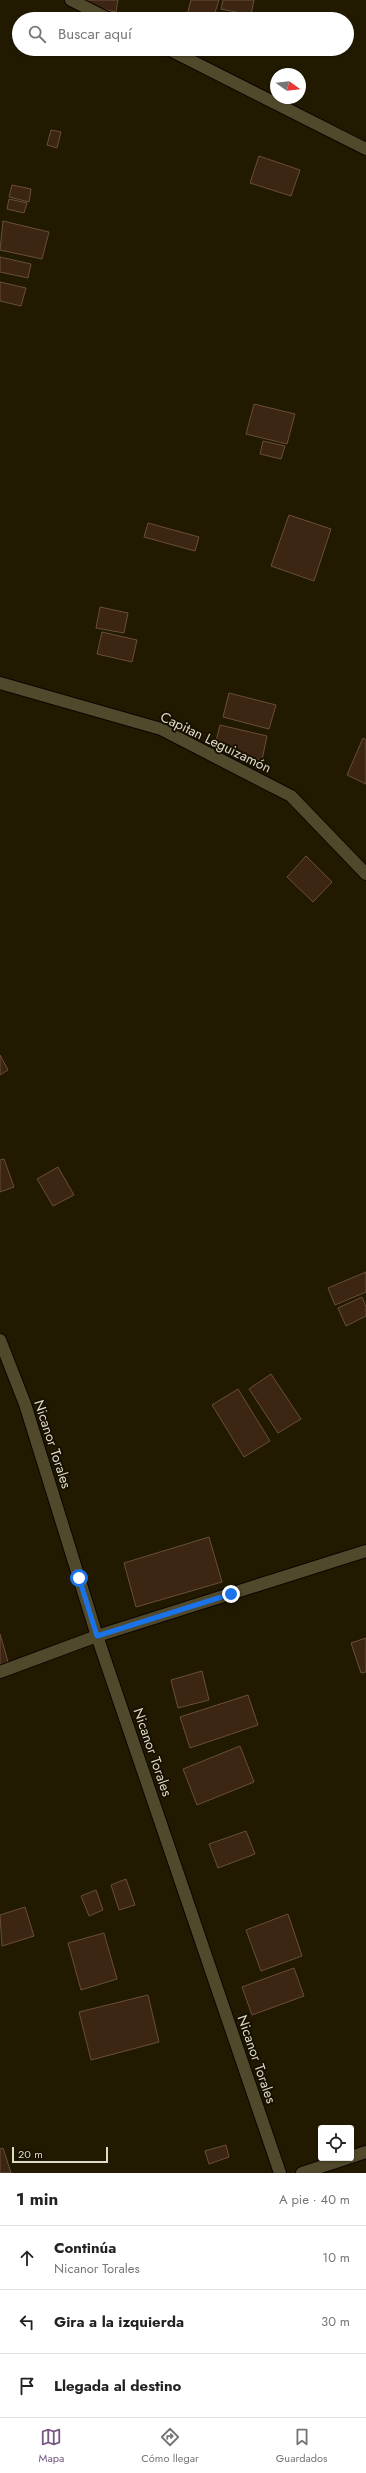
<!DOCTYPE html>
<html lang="es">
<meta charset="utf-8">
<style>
:root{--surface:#fff;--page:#f6f6f6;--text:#222;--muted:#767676;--line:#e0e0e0;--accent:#755881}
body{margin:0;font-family:Jost,sans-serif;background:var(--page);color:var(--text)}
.controls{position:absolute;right:12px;bottom:12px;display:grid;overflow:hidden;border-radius:4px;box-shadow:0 1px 3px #0004}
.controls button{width:36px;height:36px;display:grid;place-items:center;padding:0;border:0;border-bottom:1px solid var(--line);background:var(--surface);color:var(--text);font:20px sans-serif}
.compass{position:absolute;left:270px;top:68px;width:36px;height:36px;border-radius:50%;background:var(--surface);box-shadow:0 1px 3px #0004;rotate:104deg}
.scale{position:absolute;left:12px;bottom:10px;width:96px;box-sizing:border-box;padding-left:4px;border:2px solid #dedbca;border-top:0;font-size:11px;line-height:14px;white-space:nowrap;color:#dedbca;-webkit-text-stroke:3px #181100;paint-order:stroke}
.stop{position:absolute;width:12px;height:12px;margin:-9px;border:3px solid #1a73e8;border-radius:50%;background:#fff}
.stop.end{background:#1a73e8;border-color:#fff;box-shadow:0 1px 4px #0008}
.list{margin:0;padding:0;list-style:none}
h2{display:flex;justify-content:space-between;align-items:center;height:52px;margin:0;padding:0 16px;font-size:17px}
h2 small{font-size:13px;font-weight:400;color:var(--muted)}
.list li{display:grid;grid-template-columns:26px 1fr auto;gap:12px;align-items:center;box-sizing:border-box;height:64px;padding:0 16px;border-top:1px solid var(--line)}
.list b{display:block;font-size:15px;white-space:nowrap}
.list p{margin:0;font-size:13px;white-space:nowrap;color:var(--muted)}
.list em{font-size:13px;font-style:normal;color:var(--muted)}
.icon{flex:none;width:22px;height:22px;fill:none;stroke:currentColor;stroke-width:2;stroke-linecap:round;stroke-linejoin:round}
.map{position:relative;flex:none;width:366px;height:2173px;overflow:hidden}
.search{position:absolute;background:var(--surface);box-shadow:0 1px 3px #0004;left:12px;right:12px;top:12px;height:44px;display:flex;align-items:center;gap:10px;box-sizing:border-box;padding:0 14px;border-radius:22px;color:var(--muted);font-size:15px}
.sheet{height:244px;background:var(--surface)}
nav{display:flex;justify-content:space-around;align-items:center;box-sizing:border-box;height:56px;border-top:1px solid var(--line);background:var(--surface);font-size:11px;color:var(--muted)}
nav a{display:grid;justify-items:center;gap:2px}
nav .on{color:var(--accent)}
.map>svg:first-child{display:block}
.building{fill:#3c2513;stroke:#684e3b}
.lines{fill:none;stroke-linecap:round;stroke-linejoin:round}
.minor-casing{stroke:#0b0500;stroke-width:14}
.minor{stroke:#50492b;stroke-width:12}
.route{stroke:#1a73e8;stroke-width:5}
.labels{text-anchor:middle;stroke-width:4;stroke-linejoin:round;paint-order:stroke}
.street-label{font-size:14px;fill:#dedbca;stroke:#181100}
</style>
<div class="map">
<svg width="366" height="2173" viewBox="0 0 366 2173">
<rect width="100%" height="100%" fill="#211a00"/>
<path class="building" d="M87,0H118L116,12L86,6Z
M191,0H219L213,19H186Z
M223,0H254L251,15L221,9Z
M51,130L61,132L57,148L47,145Z
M259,156L300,170L291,196L250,183Z
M12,185L31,189L29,202L9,197Z
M9,199L27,203L24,213L7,209Z
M3,221L49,232L42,259L0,250Z
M0,257L31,264L28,278L0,272Z
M0,282L26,288L21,306L0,301Z
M254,404L295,414L287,444L246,434Z
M263,441L285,446L281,459L260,454Z
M289,515L331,529L314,581L271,566Z
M148,523L199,537L195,551L144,537Z
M100,607L128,613L124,633L96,628Z
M102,632L137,640L132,662L97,654Z
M229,693L276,705L269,729L223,717Z
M220,725L267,736L262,760L214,749Z
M363,738L366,740V784L347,775Z
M306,856L332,882L313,902L287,877Z
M0,1055L8,1070L0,1075Z
M4,1159L14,1187L0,1192V1160Z
M58,1167L74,1195L53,1206L37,1179Z
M366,1272V1292L335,1305L328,1288Z
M362,1297L366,1307V1316L346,1326L338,1308Z
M271,1374L301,1419L278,1433L249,1389Z
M238,1389L270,1441L244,1457L212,1405Z
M209,1537L222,1582L136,1607L124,1563Z
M0,1634L8,1662L0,1665Z
M366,1638V1672L361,1673L351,1643Z
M202,1671L209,1700L178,1708L171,1680Z
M248,1695L258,1725L190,1748L180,1717Z
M240,1746L254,1782L197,1805L183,1769Z
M246,1831L255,1854L218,1868L209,1844Z
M126,1879L135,1905L119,1910L111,1885Z
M96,1890L103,1910L89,1916L81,1896Z
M25,1907L34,1936L2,1946L0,1915Z
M288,1914L302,1956L261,1971L246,1930Z
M104,1933L117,1979L81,1990L68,1943Z
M294,1968L304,1996L252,2015L242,1987Z
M148,1995L159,2042L91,2060L79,2012Z
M226,2145L229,2157L209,2164L205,2151Z
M3,2148L11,2173H0V2149Z"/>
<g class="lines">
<g class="minor-casing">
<path id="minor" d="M71,0L109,19
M168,49L366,149
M0,683L161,729L291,796L366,874
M0,1340L25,1404L97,1636L280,2173
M0,1672L97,1636L366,1551
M351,2157L366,2152
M302,2173L348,2158"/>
</g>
<use href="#minor" class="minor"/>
</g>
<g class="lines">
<path class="route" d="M79,1578L97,1636L231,1594"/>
</g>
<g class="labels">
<g class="street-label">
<text transform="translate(216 742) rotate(26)" y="5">Capitan Leguizamón</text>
<text transform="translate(53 1444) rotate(72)" y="5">Nicanor Torales</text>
<text transform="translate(153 1752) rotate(71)" y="5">Nicanor Torales</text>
<text transform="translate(257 2059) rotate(71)" y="5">Nicanor Torales</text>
</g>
</g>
</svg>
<div class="controls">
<button><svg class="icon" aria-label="locate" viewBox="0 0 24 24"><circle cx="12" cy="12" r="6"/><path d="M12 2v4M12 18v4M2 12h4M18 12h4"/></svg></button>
</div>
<svg class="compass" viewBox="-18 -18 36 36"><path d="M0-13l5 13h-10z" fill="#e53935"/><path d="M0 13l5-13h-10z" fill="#767676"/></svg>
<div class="scale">20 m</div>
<div class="stop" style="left:79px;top:1578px"></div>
<div class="stop end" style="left:231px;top:1594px"></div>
<div class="search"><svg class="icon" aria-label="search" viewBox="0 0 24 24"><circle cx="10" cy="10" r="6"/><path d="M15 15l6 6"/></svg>Buscar aquí</div>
</div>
<section class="sheet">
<h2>1 min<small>A pie · 40 m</small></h2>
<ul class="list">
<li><svg class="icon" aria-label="ahead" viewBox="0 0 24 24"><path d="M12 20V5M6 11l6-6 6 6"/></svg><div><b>Continúa</b><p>Nicanor Torales</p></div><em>10 m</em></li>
<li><svg class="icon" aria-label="left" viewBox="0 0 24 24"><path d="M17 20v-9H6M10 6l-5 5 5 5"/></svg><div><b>Gira a la izquierda</b></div><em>30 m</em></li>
<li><svg class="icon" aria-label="arrive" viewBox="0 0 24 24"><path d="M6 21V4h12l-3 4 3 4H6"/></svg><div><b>Llegada al destino</b></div></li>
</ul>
</section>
<nav>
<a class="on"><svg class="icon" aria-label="map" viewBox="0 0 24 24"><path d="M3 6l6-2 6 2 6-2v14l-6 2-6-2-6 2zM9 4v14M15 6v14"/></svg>Mapa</a>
<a><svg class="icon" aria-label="directions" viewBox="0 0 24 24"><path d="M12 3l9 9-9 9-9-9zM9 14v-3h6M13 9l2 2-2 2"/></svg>Cómo llegar</a>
<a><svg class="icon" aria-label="saved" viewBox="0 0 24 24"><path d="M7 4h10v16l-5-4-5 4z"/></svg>Guardados</a>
</nav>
